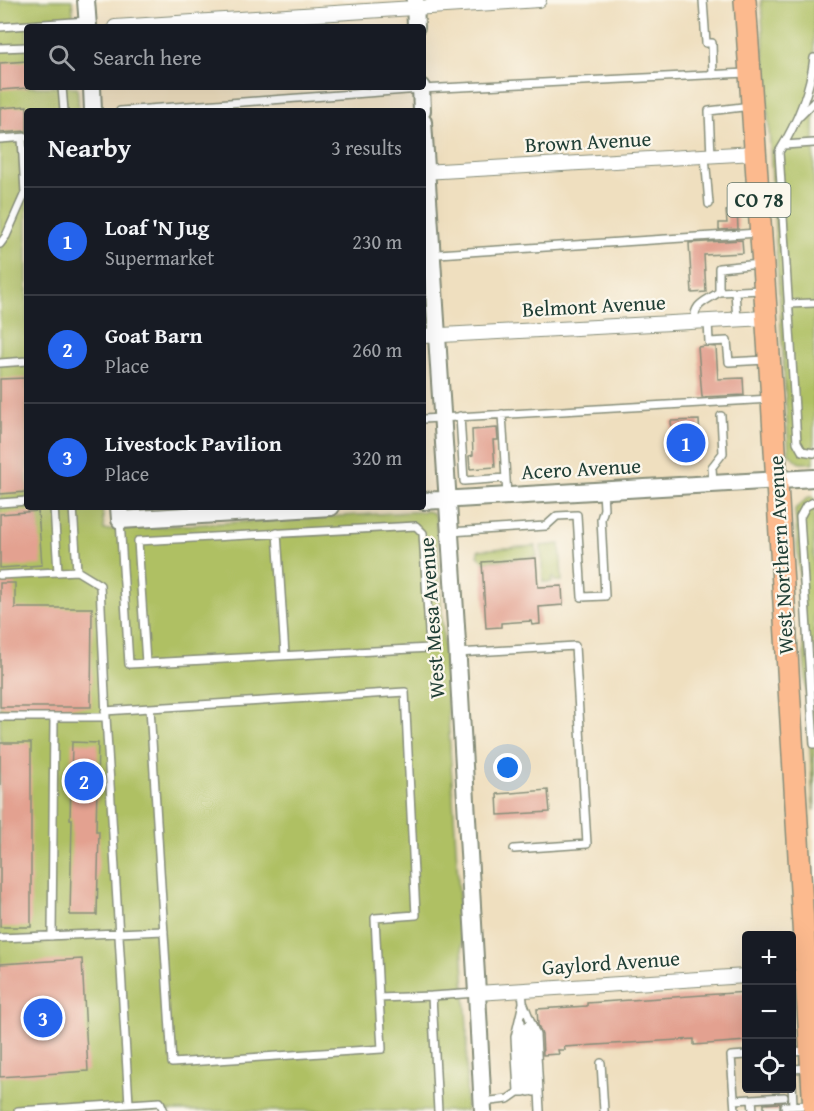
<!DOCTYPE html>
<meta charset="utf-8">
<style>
:root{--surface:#171b24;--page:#242831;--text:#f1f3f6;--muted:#9ea1a6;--line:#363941;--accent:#2563eb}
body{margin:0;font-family:"Gentium Book Plus",serif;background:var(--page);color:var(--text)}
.controls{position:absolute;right:18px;bottom:18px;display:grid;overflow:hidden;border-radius:6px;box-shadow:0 6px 24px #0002}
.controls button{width:54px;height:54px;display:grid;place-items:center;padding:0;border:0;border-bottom:2px solid var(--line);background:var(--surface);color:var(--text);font:30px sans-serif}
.you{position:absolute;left:508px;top:768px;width:21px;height:21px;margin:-15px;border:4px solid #fff;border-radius:50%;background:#1a73e8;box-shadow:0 0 0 9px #1a73e833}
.badge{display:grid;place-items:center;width:39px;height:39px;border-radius:50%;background:var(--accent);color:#fff;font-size:20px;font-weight:700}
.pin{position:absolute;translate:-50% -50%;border:3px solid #fff;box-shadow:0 2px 6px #0006}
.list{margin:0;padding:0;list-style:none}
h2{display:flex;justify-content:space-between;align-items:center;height:78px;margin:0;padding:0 24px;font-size:26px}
h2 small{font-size:20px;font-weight:400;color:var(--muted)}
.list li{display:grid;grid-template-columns:39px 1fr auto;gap:18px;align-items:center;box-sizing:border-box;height:108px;padding:0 24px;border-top:2px solid var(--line)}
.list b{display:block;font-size:22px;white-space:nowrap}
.list p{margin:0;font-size:20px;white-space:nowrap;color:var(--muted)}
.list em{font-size:20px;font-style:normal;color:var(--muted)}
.icon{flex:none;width:33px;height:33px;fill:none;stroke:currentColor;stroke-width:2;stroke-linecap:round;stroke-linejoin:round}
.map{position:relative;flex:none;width:814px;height:1111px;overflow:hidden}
.search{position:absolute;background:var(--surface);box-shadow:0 6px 24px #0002;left:24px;top:24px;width:402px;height:66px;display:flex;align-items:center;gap:15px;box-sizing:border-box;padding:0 21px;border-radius:6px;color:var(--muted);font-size:22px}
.panel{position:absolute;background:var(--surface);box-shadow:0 6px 24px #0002;left:24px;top:108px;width:402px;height:402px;border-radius:6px}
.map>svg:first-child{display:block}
.green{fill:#afc063;stroke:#677e4c;stroke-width:1.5}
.building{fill:#e3a190}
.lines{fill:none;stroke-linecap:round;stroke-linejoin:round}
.service-casing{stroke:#878e7a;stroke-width:10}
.minor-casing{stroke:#878e7a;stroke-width:16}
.tertiary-casing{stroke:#878e7a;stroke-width:20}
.primary-casing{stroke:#878e7a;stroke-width:24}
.service{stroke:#fff;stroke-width:7}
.minor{stroke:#fff;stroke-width:14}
.tertiary{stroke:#fff;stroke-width:16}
.primary{stroke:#fcba8e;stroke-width:21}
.labels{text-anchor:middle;stroke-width:4.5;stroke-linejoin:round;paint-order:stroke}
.shield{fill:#fbf7ec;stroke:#61756b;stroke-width:1.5}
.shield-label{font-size:20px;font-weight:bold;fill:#1f3d34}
.street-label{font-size:21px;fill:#1f3d34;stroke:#fbf7ec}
</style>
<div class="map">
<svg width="814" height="1111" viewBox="0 0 814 1111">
<rect width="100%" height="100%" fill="#fbf7ec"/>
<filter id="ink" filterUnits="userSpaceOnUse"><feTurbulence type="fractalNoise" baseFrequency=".0167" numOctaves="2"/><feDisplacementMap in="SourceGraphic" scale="12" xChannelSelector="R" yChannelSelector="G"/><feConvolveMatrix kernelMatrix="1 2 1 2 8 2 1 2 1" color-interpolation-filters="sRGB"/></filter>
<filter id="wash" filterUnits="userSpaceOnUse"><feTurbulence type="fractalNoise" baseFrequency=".008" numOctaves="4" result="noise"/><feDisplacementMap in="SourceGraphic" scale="24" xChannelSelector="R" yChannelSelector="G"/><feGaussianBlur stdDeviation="1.35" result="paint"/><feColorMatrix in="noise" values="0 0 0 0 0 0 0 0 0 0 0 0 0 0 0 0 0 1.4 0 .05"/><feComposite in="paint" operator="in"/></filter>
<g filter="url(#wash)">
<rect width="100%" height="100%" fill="#efdfbf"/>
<path class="green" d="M0,0H72L74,27H27V87H77L79,111H27V507H102L104,530L427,511L433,513L436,518L467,1027L466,1111H0Z
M761,0H814V463H800L789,454Z
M809,497H814V811L795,509Z
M560,544L562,581H555L554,577L552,578V582H543L541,546Z
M536,546L537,557L484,561L478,556V550Z"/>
<g id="blocks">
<path class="building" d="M27,61V88L0,90V63Z
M27,106V131L0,133V108Z
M737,210L738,229L719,230V223H727L726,211Z
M742,240L743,253L704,255L706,292L692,293L689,243Z
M706,346L716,347L718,379L743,378L744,395L702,397L698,347Z
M26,378L27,492L0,494V379Z
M699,420L700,437H695L697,460L674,462L671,421Z
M497,428L498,440H493L495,467L470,469L469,456L473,455L472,430Z
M38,511L42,565L0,568V514Z
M536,558L538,587L562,586L563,605L539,607L540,624L532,625L531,621L501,623V627L486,628L482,562Z
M0,583H15V608H92L91,707H0Z
M72,742L98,743L96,831H99L97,915H70L72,819H70Z
M0,743H31V927H0Z
M548,790L550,812L498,815L497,794Z
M82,959L88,1071L0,1077V964Z
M747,992V1041L694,1045V1039L564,1047L565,1050H558L559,1054L543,1055L542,1035L538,1025L537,1009L587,1006V1003Z
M780,1103V1111H764V1104Z"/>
</g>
</g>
<g filter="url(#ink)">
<use href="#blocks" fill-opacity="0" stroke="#878e7a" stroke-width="1.5"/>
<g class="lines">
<g class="service-casing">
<path id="service" d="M703,0L706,43H712L713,75
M0,27L88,21
M0,48L27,47
M814,58C810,92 797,123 779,152L797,442L802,451L814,453
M62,87L64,111
M120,111L421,89L746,73
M800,116L814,102
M22,138L25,193L27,192
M0,139L27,137
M784,145L814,143
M705,156L709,204
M711,156L709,111L751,106
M0,244L6,236L25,193
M423,255L758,233
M760,264L719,268V292L761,290
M735,292L737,320
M788,304L814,303
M708,321L709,342L727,341L729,362L766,360
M694,322C694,302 706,302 719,292
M0,363L27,361
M502,414L507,496
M460,416L464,481L506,478
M423,419L771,399
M713,484L712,467L723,453L721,416
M814,502L806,506L800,517L814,744
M0,503L27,501
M54,507L58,572
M120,520L129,664L430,648L423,533L416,526L138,541L146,663
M450,532L546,526L557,516L577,515L582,597L605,596L601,519L604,509L603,491
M277,533L285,655
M0,575L77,571
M457,653L575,646L587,844L514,849
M105,711L150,708
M0,717H106
M52,936L54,718
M0,938L164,931
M522,990L523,1002L536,1035L540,1111
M379,998L375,918L416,915L405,692L150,708L172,1063L382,1049L379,998L432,996
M521,1022L520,1036L524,1092
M528,1025L530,1036L534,1092
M525,1028L529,1092
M792,1052L807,1051
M601,1063L604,1111
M792,1069L809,1068
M792,1083L793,1106
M518,1092L515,1037L523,1003
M752,1099L753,1111
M735,1100L784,1097
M482,1102L508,1099L518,1092H522
M129,1104L160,1102L164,1111
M785,1106L812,1105
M18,1111L129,1104L106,717L100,585L77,571L73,507
M438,1111L432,996L477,993
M735,1111L731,1056L746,1055"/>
</g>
<g class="minor-casing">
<path id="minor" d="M115,27L539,0
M423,172L755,153
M423,336L766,318
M477,993L746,976"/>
</g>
<g class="tertiary-casing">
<path id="tertiary" d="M86,0L88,27
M415,0L416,27
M92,87L93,111
M421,87L422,111
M423,122L456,626L477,993L483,1111
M423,501L814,478
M119,507L120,520L331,507"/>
</g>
<g class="primary-casing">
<path id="primary" d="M745,0L772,399L814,1110"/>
</g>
<use href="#service" class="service"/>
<use href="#minor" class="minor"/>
<use href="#tertiary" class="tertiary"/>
<use href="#primary" class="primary"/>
</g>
</g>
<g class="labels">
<rect class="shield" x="727.5" y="183" width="63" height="34" rx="4.5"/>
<g class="shield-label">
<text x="759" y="207">CO 78</text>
</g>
<g class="street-label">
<text transform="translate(588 142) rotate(-3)" y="7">Brown Avenue</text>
<text transform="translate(594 306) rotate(-3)" y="7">Belmont Avenue</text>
<text transform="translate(581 469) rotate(-3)" y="7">Acero Avenue</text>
<text transform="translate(781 555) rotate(-93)" y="7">West Northern Avenue</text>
<text transform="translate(432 618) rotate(-94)" y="7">West Mesa Avenue</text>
<text transform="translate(611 963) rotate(-4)" y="7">Gaylord Avenue</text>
</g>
</g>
</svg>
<div class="controls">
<button>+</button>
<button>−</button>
<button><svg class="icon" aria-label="locate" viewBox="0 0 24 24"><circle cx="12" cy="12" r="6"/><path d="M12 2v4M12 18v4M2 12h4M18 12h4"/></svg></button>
</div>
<div class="you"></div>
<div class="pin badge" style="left:686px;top:443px">1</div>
<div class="pin badge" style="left:84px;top:781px">2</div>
<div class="pin badge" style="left:43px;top:1018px">3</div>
<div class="search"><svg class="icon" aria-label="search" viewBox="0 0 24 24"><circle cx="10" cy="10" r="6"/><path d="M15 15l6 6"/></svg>Search here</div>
<section class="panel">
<h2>Nearby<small>3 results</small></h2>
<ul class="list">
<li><span class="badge">1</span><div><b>Loaf 'N Jug</b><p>Supermarket</p></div><em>230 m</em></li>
<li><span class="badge">2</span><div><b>Goat Barn</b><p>Place</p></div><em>260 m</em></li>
<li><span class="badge">3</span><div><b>Livestock Pavilion</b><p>Place</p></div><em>320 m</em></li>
</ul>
</section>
</div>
